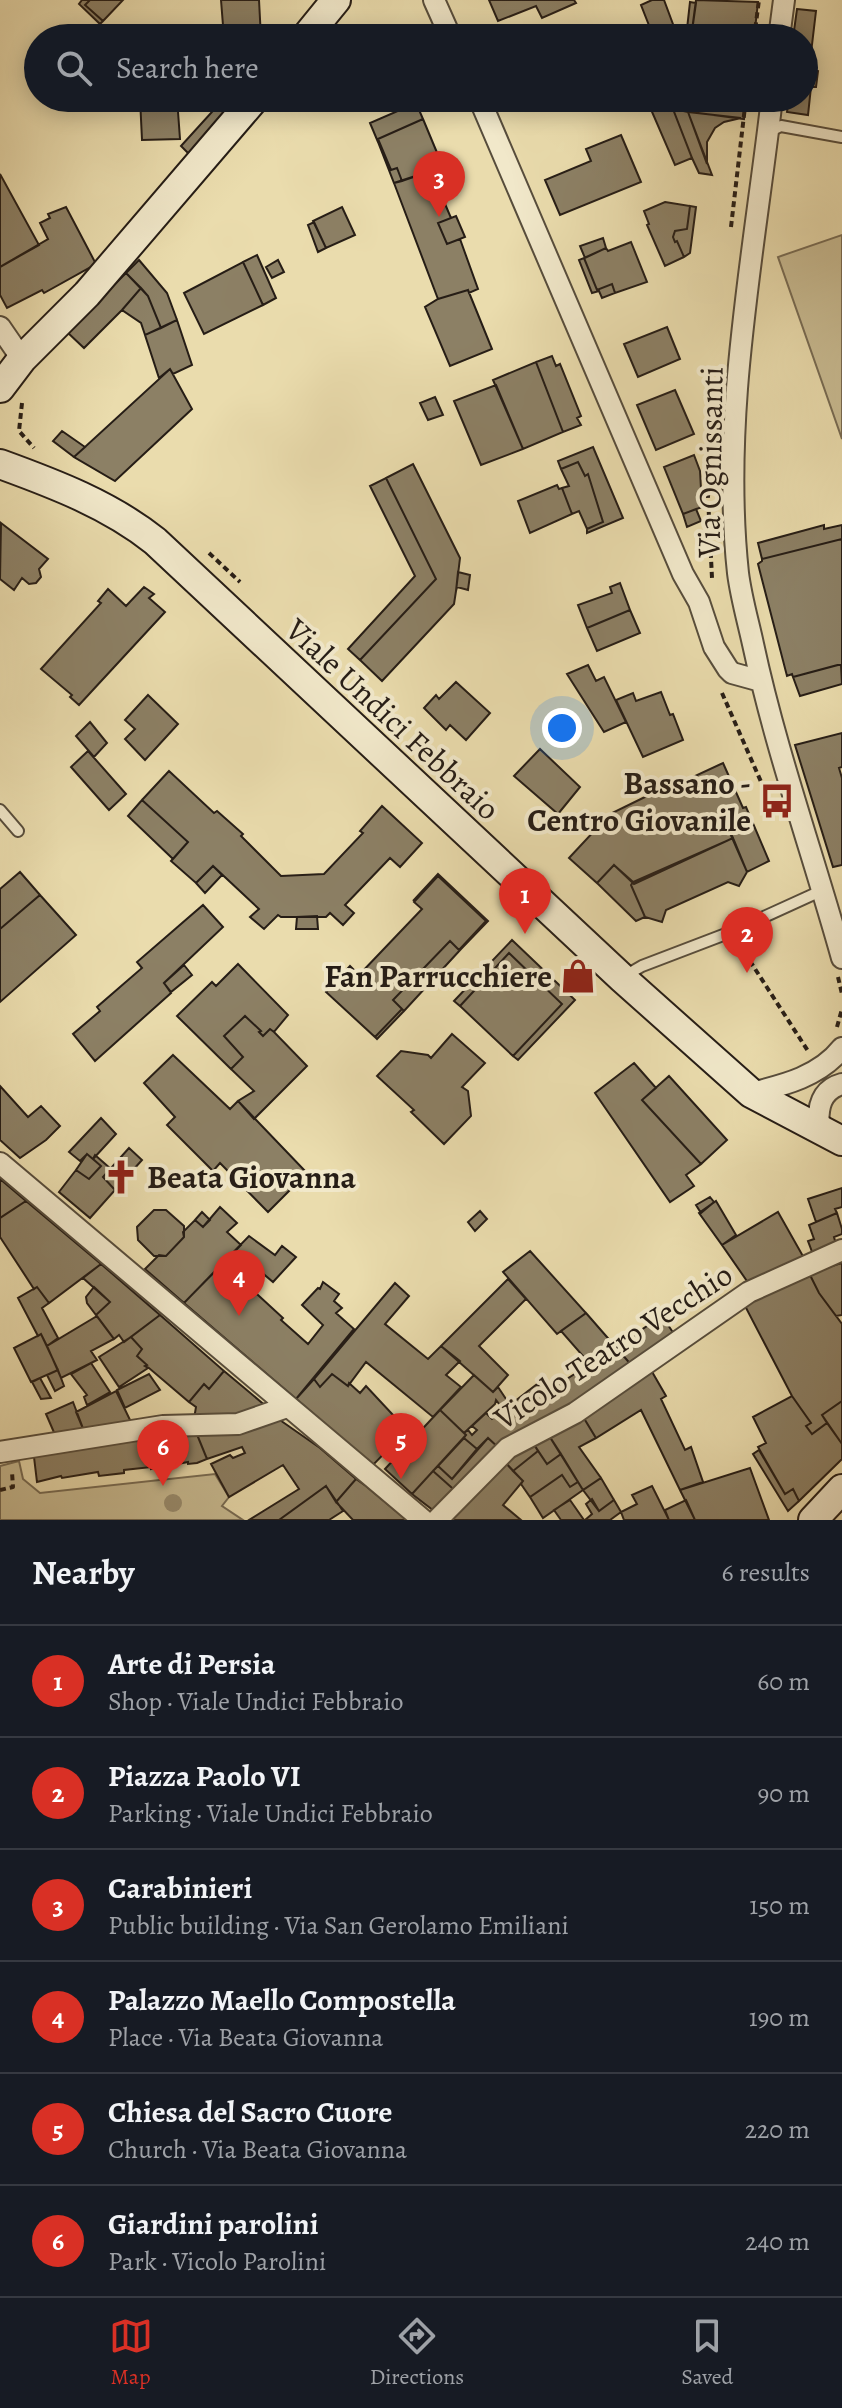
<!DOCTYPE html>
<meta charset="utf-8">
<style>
:root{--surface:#171b24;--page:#20242c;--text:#f1f3f6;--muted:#9ea1a6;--line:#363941;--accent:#d93025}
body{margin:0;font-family:Alegreya,serif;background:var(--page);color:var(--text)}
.you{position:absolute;left:562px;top:728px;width:28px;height:28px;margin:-20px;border:6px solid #fff;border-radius:50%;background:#1a73e8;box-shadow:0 0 0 12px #1a73e833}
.badge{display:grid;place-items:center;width:52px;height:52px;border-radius:50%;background:var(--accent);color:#fff;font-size:26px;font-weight:700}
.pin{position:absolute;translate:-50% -66px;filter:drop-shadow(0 2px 4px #0008)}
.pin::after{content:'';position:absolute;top:42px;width:28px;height:24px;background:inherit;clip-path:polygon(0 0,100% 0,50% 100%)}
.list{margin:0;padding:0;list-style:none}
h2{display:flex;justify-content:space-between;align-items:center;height:104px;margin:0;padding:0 32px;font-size:34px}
h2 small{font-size:26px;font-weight:400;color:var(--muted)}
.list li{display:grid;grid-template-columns:52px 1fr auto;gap:24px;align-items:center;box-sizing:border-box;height:112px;padding:0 32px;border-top:2px solid var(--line)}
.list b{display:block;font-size:30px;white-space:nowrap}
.list p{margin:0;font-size:26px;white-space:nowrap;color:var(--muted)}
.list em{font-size:26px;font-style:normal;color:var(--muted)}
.icon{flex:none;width:44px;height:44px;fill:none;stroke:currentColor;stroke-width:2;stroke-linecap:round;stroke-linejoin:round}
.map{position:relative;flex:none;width:842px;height:1520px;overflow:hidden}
.search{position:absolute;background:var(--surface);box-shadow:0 4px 20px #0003;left:24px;right:24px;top:24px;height:88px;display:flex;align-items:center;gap:20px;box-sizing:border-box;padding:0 28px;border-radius:44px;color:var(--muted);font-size:30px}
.sheet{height:776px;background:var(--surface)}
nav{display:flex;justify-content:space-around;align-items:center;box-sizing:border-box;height:112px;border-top:2px solid var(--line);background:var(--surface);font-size:22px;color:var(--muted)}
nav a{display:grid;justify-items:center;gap:4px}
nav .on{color:var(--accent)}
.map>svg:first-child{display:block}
.green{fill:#c9bc93;stroke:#786c54;stroke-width:2}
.building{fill:#8c8065;stroke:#261d16;stroke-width:2}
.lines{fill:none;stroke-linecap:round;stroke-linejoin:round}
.lane-casing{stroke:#574d3c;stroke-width:14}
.street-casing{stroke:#574d3c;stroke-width:24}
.secondary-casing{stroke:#261d16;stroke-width:32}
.path{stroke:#261d16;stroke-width:4;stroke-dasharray:6 4;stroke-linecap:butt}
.lane{stroke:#f1e8ca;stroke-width:10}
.street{stroke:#f1e8ca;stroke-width:20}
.secondary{stroke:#f1e8ca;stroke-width:28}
.tree{fill:#998d6f}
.labels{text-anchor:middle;stroke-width:8;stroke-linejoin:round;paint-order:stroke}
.street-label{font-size:32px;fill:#261d16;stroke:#f1e8ca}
.poi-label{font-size:32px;font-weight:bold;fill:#261d16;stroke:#f1e8ca;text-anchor:end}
</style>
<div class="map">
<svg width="842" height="1520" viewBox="0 0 842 1520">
<rect width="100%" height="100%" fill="#eadcad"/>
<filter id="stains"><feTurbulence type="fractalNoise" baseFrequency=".0025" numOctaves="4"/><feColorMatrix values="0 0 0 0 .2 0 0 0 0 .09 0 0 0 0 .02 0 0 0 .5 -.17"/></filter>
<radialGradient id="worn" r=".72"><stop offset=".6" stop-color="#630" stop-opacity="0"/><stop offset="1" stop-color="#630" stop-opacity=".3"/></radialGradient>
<path class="green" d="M842,235V439L778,257Z
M19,1461L23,1479L40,1493L215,1474L229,1497L222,1506L243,1520H0V1466Z"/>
<path class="building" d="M82,0H90L85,5L103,21L100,24L79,4Z
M90,0H123L103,21L85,5Z
M221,0H259L261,38H224Z
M489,0H574L576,3L542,18L536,6L498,21Z
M652,0H664L677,35L671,38H654L641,5Z
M696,0L758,2L754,38H691Z
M690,2L696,3L691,38H686Z
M797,9L816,11L811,53L804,52V38H793Z
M804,69L818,71L816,87H811L808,115L787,112L789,98H804Z
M140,98H177L180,139L142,140Z
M544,98H579L548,110Z
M646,98H684V105L673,109L692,158L675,165Z
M684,98H746L744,119L683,111Z
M220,103L227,112L190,155L181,146Z
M416,103L423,119L378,139V142L370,123Z
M684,105L683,111L688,112L712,175L699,173L692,158L673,109Z
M688,112L741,118L724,122L715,128L707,142V164Z
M423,119L443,167L402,181L397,168L391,170L378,139Z
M621,135L641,182L560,215L545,180L591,161L586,149Z
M378,142L391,170L397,168L402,181L394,183Z
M431,171L451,218L438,223L447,244L460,239L478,289L469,293L468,290L438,299L394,183Z
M0,174L39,245L0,267Z
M665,202L690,206L687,229L675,231L673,237L675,242L677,241L684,257L665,266L647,225L649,224L644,211Z
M690,206L696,207L690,253L684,257L677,241L675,242L673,237L675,231L687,229Z
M66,207L96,264L44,293L42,290L7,308L0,295V267L48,239L40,223L50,218L48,214Z
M342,207L355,235L326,248L313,221Z
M456,216L465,237L447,244L438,223Z
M314,222L326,248L318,252L308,225Z
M603,238L606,248L585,258L580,246Z
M631,242L647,282L615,293L612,284L597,290L584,258L606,248L608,251Z
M257,255L276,298L263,305L243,262Z
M584,258L597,290L612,284L615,293L602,298L599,291L592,293L579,260Z
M139,260L167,293L177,320L161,328L148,296L126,273Z
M278,260L284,272L272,278L266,267Z
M243,262L263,305L204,334L184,293Z
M126,273L141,288L122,310L84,348L67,332Z
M141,288L148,296L161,328L145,335L141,323L122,310Z
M468,290L492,349L450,366L425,307L438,299Z
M177,320L192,365L173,374L170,369L159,378L145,335Z
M667,327L680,359L638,377L624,344Z
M552,356L556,366L560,364L581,416L577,418L581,425L563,432L536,362Z
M536,362L563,432L523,449L493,380Z
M170,369L192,409L115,481L74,457Z
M496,385L523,449L481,465L454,401Z
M675,390L694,434L656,450L637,405Z
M435,397L443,415L428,420L420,403Z
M62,431L85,447L74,457L53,441Z
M593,447L623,518L587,533V529L603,522L588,474L585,476L578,462L561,469L558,461Z
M694,455L700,471L702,507L683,514L664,467Z
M578,462L585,476L588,474L603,522L587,529L579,511L572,514L562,488L569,486L561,469Z
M413,464L460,558L456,591L454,604L382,681L360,660L436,579L386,478Z
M386,478L436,579L360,660L348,649L415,576L370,486Z
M557,485L559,489L562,488L572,514L530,533L518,501Z
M696,509L701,521L687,527L683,514Z
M1,523L48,559L39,569L41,577L36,583L29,584L22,578L14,590L0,579Z
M824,525V529L842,525V539L762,559L758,543Z
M842,539V664L793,677L792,674L787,676L758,564L762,561V559Z
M458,572L470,575L468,590L457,587L456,591Z
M620,583L630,610L587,628L578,605L612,593L610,587Z
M144,587L154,594L149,598L165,612L79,705L70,697L72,695L41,669L101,603L98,601L108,589L126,606Z
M630,610L640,633L597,651L587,628Z
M841,664L842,684L800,696L793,677Z
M588,665L596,681L604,677L626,722L604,732L567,674Z
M456,682L490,713L466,740L450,725L446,730L424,708L436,695L439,699Z
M661,692L670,715L673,714L683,740L643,757L616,700L633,693L636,701Z
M148,695L178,724L145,760L125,739L135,729L125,720Z
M90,722L107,743L94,757L76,736Z
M842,733V767L839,768L842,778V865L833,867L795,745Z
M540,749L580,787L558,814L514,776Z
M88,751L126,794L109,810L71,767Z
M723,763L743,808L746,807L749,814L726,824L733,838L634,884L614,865L597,883L569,858L610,814L647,796L643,790L659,782L663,791Z
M169,771L214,813L217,811L243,834L241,836L281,876L324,874L363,833L360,831L382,806L422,843L400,867L390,858L345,905L354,913L343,925L330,913L326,917H281L278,915L264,929L250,917L259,909L213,866L196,883L171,861L188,842L142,800Z
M142,800L188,842L173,859L128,816Z
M749,814L769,861L747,872L726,824Z
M733,838L747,872L739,886L728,882L666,910L662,922L645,917L631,885L633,882Z
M614,865L633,882L631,885L645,917L636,921L597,883Z
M213,866L222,875L205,893L196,883Z
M20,872L40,895L0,929V889Z
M438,874L488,921L461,949L486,921L438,876L413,901Z
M438,876L486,921L459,950L450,941L393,1000L402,1009L375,1037L326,992L350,966L359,975L422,909L414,902Z
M40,895L76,935L0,1002V929Z
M203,905L223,927L164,983L171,993L95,1061L73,1034L100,1011L97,1007L142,968L137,962Z
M317,916L318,929H296L297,917Z
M512,940L575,1000L518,1060L513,1056L562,1004L509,953L460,1006L454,1001Z
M450,941L459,950L461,949L404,1011L393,1000Z
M509,953L562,1004L513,1056L460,1006Z
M238,964L288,1015L274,1032L270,1029L263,1036L259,1032L261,1031L245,1016L224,1036L243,1057L231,1069L177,1016L212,982L216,986Z
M184,965L192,975L171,992L164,983Z
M402,1009L404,1011L377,1039L375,1037Z
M245,1016L261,1031L259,1032L263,1036L270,1029L274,1032L307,1066L254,1119L238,1101L254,1091L231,1069L243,1057L224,1036Z
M452,1034L485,1063L462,1087L468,1091L471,1116L444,1144L411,1112L414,1110L377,1076L401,1051L428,1055L431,1058Z
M173,1055L230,1109L238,1101L307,1173L268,1212L220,1163L213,1171L167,1125L175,1117L144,1083Z
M634,1063L656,1088L642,1100L701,1164L686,1175L694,1186L670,1202L595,1093Z
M669,1076L727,1140L701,1164L642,1100Z
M0,1086L28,1117L41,1106L60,1126L46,1140L20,1158L0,1140Z
M101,1118L116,1134L93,1159L87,1154L80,1161L69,1152Z
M129,1148L142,1160L115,1190L103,1177Z
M87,1154L101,1166L89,1179L76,1170Z
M95,1155L111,1169L103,1177L115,1190L90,1218L59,1192L76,1170L89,1179L101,1166L93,1159Z
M0,1179L26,1201L0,1218Z
M842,1188V1207L835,1209L837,1213L816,1222L808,1199Z
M710,1197L714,1202L701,1213L696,1205Z
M26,1201L101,1264L49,1303L37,1287L34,1289L0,1237V1218Z
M716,1201L736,1235L722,1245L699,1213Z
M220,1207L237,1223L227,1232L241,1245L184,1303L145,1269L159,1255L166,1256L184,1237L183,1232L195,1220L203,1227Z
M154,1210H166L184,1226V1237L166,1256H154L138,1240L137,1227Z
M480,1211L487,1219L475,1231L468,1222Z
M202,1212L210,1220L203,1227L195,1220Z
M778,1212L804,1258L749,1284L722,1245Z
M837,1213L842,1229V1234L834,1237L837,1248L814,1257L808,1241L814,1239L809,1225Z
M249,1236L275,1255L282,1246L296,1257L273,1282L247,1260L234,1273L283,1318L281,1320L308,1344L323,1325L302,1305L318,1288L320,1289L323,1282L339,1294L334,1301L342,1308L336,1313L354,1329L296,1399L184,1303Z
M530,1251L586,1313L557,1334L503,1272Z
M842,1263V1315L836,1316L819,1293L809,1273Z
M101,1264L160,1315L124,1342L119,1335L114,1339L96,1315L110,1302L83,1278Z
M810,1275L819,1293L842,1324V1401L822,1415L827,1423L812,1434L806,1426L811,1423L792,1396L744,1304Z
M508,1279L526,1299L479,1346L508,1375L493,1392L441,1346Z
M395,1283L409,1296L385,1324L428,1359L441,1346L460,1361L446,1375L461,1387L433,1417L366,1362L348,1386L332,1374L320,1387L314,1379Z
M37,1287L49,1303L42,1308L58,1338L47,1346L41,1334L38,1336L18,1298Z
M94,1287L110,1302L96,1315L87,1303L86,1297Z
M586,1313L634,1368L500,1449L488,1438L477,1449L464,1438L466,1435L464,1433L468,1430L472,1435L477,1430L472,1426L486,1413L492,1419L537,1384L545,1393L590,1364L561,1331Z
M160,1315L224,1371L209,1389L204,1384L189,1402L149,1368L145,1366L147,1365L137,1356L142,1349L131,1337Z
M97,1316L114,1339L91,1351L97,1360L61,1378L47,1346Z
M662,1316L674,1334L631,1365L616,1347Z
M41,1334L58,1370L31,1382L14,1348Z
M131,1337L142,1349L137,1356L147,1365L145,1366L148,1368L119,1387L99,1357Z
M91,1363L110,1392L87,1405L84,1397L87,1395L71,1374Z
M58,1370L64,1386L55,1391L47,1375Z
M651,1370L666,1396L661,1399L685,1450L691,1447L703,1482L680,1490L641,1410L596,1438L582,1415Z
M224,1371L267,1407L241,1420L194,1419L196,1407L189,1402L204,1384L209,1389Z
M149,1374L160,1390L125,1408L117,1390Z
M332,1374L348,1386L349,1383L360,1393L366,1386L407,1430L373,1465L296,1399L314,1379L320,1387Z
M474,1375L493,1392L498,1387L510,1405L503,1409L496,1400L495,1404L464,1433L440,1410Z
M40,1378L51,1398L41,1399L32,1382Z
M116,1391L131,1422L84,1431L76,1412Z
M792,1396L811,1423L806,1426L812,1434L827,1423L842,1444V1459L799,1501L793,1489L785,1494L758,1447L766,1443L753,1417Z
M842,1401V1444L822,1415Z
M73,1402L84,1431L56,1437L46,1414Z
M440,1410L466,1435L412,1494L385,1469Z
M582,1415L596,1438L579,1447L601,1478L583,1490L548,1434Z
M277,1418L320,1448L356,1479L336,1502L326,1486L279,1520H249L299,1489L283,1465L229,1497L211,1464L230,1455L233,1458L245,1453L242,1447L207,1459L196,1432Z
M196,1432L207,1459L197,1463L188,1464V1462L151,1469V1467L124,1470V1473L99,1476L98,1472L62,1478L61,1476L37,1482L34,1457L91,1443Z
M548,1434L561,1454L547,1464L531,1440Z
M464,1438L477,1449L452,1479L438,1466Z
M488,1438L500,1449L460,1495L433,1471L438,1466L452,1479Z
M531,1440L538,1451L513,1471L504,1461Z
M759,1450L785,1494L793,1489L799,1501L788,1511L753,1454Z
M538,1451L547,1464L561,1454L578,1482L570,1487L562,1475L530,1497L521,1484L523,1481L513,1471Z
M504,1461L523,1481L503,1505L521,1520H450Z
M750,1468L769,1520H695L680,1490Z
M433,1471L460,1495L438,1514L412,1494Z
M562,1475L570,1487L578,1482L583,1490L543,1518L530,1497Z
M601,1478L614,1500L599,1511L583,1490Z
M356,1479L366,1486L407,1520H353L336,1502Z
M326,1486L343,1511L329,1520H279Z
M652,1486L669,1520H624L621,1512L637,1504L632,1495Z
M592,1499L599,1511L614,1500L621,1512L610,1520H585L592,1514L586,1504Z
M570,1500L584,1520H561L554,1510Z
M686,1500L695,1520H669L665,1510Z"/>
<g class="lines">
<g class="lane-casing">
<path id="lane" d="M768,132L781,126L842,137
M0,810L18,831
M623,977L642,966L731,932L823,890"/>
</g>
<g class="street-casing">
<path id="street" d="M434,0L451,38
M779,38L784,0
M479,98L683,574L699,602L714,647L728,669L732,673L761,681
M772,98C754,255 721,415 738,573C741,597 748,621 753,644C776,751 813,854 842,958
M0,327L22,359
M751,1093C785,1085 820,1076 842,1048
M819,1130C817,1109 820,1090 842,1084
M0,1163L423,1520
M0,1452L163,1426L238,1424L287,1407
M437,1520L508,1448L575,1413L749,1292L842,1250"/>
</g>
<g class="secondary-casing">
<path id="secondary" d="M305,38L336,0
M0,388L22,359L87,294L255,98
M0,464C55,484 110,505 155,541L622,978L751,1093L842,1141
M813,1520L842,1489"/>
</g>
<path class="path" d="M754,38L759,0
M731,227L746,98
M22,403L19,431L34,448
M710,462L708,497L712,578
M209,553L240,582
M722,693L773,809
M739,944L808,1051
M838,977L842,994
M837,1027L842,1009
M0,1490L13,1487L12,1472"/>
<use href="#lane" class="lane"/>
<use href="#street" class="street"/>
<use href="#secondary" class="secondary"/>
</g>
<circle class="tree" cx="173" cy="1503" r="9"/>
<defs>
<g id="bus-bare" transform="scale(2.76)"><path d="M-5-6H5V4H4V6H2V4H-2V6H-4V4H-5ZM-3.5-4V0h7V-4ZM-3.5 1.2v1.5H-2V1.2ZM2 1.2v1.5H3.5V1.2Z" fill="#8f2418" stroke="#f1e8ca" stroke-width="2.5" paint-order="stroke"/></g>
<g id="shop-bare" transform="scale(2.76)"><path d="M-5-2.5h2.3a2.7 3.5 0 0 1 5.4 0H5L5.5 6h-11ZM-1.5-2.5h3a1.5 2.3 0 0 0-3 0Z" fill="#8f2418" stroke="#f1e8ca" stroke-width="2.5" paint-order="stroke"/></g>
<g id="church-bare" transform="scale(2.76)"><path d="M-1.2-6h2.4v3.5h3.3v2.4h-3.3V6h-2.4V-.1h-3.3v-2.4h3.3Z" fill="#8f2418" stroke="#f1e8ca" stroke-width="2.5" paint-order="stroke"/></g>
</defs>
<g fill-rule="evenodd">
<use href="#bus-bare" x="777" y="801"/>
<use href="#shop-bare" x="578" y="976"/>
<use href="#church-bare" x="121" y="1177"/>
</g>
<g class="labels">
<g class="street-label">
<text transform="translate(710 462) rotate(-89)" y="11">Via Ognissanti</text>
<text transform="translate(393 719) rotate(43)" y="11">Viale Undici Febbraio</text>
<text transform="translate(613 1346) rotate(-33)" y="11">Vicolo Teatro Vecchio</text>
</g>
<g class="poi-label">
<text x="751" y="794">Bassano -<tspan x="751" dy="37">Centro Giovanile</tspan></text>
<text x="552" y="987">Fan Parrucchiere</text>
<text x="147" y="1188" text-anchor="start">Beata Giovanna</text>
</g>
</g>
<rect width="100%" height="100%" filter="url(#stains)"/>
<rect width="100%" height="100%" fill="url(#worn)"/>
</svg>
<div class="you"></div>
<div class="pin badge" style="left:525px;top:934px">1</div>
<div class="pin badge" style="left:747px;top:973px">2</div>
<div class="pin badge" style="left:439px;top:217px">3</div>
<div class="pin badge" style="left:239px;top:1316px">4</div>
<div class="pin badge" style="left:401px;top:1479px">5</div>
<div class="pin badge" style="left:163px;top:1486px">6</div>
<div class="search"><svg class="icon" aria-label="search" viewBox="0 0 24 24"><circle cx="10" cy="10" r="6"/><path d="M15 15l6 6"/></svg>Search here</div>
</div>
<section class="sheet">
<h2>Nearby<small>6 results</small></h2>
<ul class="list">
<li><span class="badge">1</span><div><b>Arte di Persia</b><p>Shop · Viale Undici Febbraio</p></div><em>60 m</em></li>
<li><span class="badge">2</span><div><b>Piazza Paolo VI</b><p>Parking · Viale Undici Febbraio</p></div><em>90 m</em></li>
<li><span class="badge">3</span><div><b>Carabinieri</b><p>Public building · Via San Gerolamo Emiliani</p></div><em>150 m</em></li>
<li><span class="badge">4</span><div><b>Palazzo Maello Compostella</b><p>Place · Via Beata Giovanna</p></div><em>190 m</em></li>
<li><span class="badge">5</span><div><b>Chiesa del Sacro Cuore</b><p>Church · Via Beata Giovanna</p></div><em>220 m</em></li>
<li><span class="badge">6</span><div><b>Giardini parolini</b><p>Park · Vicolo Parolini</p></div><em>240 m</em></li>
</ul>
</section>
<nav>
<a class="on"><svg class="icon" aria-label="map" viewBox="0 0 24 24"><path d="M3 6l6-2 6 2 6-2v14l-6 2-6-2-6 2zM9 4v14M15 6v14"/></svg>Map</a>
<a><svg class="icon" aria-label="directions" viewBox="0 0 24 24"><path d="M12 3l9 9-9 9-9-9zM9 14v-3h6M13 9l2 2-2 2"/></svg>Directions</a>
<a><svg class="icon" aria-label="saved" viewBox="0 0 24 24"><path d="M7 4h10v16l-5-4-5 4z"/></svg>Saved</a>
</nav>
